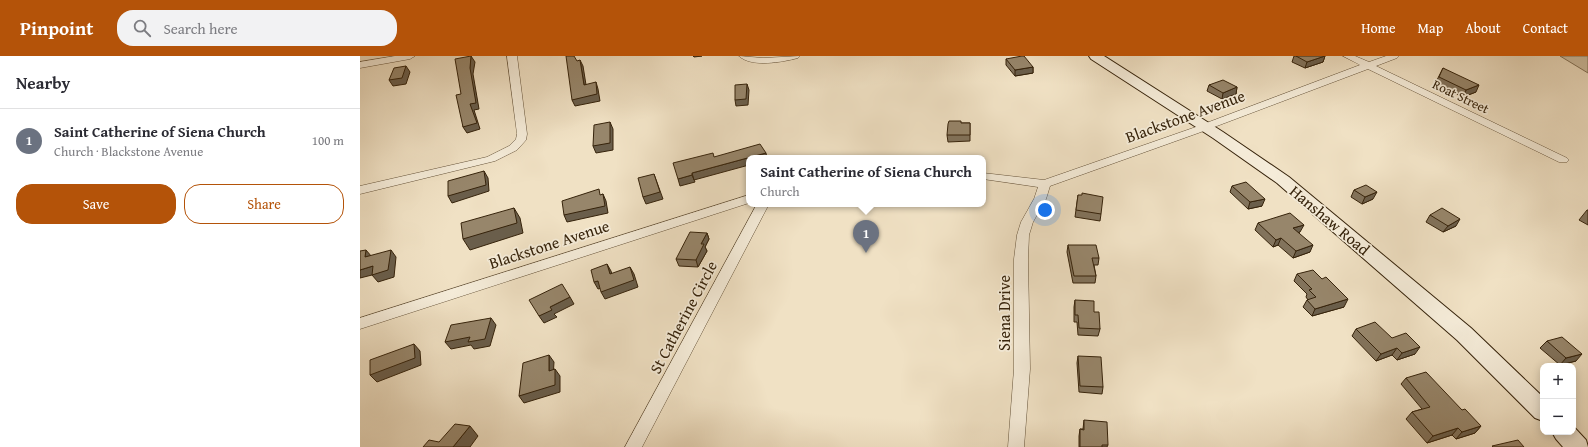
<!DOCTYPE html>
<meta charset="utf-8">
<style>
:root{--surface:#fff;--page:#f2f2f3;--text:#2b2b33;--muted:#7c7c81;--line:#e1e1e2;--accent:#b45309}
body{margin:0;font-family:"Gentium Book Plus",serif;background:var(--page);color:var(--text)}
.controls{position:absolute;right:12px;bottom:12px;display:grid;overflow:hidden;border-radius:8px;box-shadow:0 2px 10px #0003}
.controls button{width:36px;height:36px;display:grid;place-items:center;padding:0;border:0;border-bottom:1px solid var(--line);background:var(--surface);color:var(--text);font:20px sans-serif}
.you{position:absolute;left:685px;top:154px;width:14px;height:14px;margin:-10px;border:3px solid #fff;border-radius:50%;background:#1a73e8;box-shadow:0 0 0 6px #1a73e833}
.badge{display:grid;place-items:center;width:26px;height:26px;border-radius:50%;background:var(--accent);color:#fff;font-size:13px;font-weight:700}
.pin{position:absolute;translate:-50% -33px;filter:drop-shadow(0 1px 2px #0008)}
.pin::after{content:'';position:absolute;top:21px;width:14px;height:12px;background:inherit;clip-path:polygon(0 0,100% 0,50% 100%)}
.popup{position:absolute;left:386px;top:99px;width:240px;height:52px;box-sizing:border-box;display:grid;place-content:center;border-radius:8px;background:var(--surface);filter:drop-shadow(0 1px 3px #0005);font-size:13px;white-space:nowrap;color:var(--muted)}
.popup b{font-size:15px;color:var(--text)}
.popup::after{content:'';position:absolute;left:50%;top:100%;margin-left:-8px;border:8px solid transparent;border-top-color:var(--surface)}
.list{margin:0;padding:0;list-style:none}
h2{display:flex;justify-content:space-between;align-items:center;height:52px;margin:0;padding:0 16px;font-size:17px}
h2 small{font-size:13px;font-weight:400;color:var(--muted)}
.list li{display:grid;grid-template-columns:26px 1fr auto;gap:12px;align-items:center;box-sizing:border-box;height:64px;padding:0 16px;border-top:1px solid var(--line)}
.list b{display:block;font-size:15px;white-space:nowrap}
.list p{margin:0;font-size:13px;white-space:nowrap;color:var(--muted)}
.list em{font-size:13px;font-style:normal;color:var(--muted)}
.actions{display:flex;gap:8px;padding:12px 16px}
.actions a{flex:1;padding:9px 0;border:1px solid var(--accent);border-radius:16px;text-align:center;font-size:14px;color:var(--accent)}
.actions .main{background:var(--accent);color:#fff}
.icon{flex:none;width:22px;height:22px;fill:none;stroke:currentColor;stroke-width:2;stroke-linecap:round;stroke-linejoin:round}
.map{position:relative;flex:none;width:1228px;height:391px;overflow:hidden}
header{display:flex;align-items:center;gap:24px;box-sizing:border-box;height:56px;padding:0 20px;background:var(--accent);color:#fff}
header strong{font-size:19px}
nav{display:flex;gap:22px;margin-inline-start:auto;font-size:14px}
.search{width:280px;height:36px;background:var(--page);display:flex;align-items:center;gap:10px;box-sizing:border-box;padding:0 14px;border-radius:16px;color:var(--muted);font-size:15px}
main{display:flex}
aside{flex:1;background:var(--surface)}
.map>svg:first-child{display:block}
.green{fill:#d0c1a5;stroke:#837258}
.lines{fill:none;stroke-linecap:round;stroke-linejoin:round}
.street-casing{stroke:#645239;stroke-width:1}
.secondary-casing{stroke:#36230b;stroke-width:2}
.street{fill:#f5ecd9;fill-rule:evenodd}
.secondary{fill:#f5ecd9;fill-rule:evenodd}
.wall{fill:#82735c;stroke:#36230b}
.shaded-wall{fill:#6a5e4b;stroke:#36230b}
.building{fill:#97866b;stroke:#36230b}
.labels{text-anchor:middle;stroke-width:3.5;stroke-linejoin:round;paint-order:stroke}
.far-street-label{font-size:13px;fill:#36230b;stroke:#f5ecd9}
.street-label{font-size:16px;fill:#36230b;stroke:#f5ecd9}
</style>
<header>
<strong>Pinpoint</strong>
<div class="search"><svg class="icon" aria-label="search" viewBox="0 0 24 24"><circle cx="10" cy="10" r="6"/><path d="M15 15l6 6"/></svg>Search here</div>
<nav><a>Home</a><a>Map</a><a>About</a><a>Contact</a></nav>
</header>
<main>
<aside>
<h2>Nearby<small></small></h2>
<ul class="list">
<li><span class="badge" style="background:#6b7280">1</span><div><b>Saint Catherine of Siena Church</b><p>Church · Blackstone Avenue</p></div><em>100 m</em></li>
</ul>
<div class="actions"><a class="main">Save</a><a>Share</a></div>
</aside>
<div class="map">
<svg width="1228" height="391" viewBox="0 0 1228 391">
<rect width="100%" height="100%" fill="#f0e1c4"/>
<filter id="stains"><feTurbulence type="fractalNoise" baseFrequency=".005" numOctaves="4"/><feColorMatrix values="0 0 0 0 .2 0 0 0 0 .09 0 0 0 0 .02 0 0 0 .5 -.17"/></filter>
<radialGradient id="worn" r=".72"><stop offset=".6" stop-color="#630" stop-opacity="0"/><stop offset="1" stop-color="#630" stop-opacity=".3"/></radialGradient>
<path class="green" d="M1200,0H1228V17Z"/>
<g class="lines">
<g class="street-casing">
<path id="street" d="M35,0H55L50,3L0,12V6Z
M147,0H157L167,78L166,84L157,94L135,105L0,138V130L127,101L149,90L156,83L157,78Z
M379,0L403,2L440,0L438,2C423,6 391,12 379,0Z
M983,0H995L1009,6L1026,0H1039L1037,2L1016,10L1207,102L1209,104L1207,106H1199L1008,13L841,76L690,130L686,143L673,166L669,179L668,203L670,313L664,391H648L654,313V203L657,179L661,166L674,143L678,131L623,123V117L684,124L833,72L1000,9Z
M389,139V147L0,273V262Z
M397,148H409L282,391H265Z"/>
</g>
<g class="secondary-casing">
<path id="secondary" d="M729,0H744L863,76L929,121L1111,272L1183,341V365L1175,362L1097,284L917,127L853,82L731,3Z
M1213,370L1226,384L1228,391H1203L1196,383L1192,376H1213Z"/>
</g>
<use href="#street" class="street"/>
<use href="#secondary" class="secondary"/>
</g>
<path class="wall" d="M934,0H965L963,6L945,12L932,6Z
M646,3L673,11V17L655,20L646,9Z
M1083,12L1116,36L1103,41L1075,28Z
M849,29L877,31L876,38L862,43L847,35Z
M601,67H610V85L588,86L587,79Z
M872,130L902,150L888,153L870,136Z
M994,134L1013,143L1002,148L991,141Z
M718,139L741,158L740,165L715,161Z
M1227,154H1228V169L1219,164Z
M1070,159L1096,170L1083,176L1066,166Z
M898,167L940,176H938L950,196L933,202L918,189L913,191L895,174Z
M347,177L349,183L345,191L347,195L338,211L319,210L316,203Z
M708,189L739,202L738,209H734L736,220L735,227H713L707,196Z
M937,218L984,251L952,260L943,251L947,244H948L946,241L947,238L934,225Z
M715,244L734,256L740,273L738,280L718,279L717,266H714V251Z
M996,273L1032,282L1055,298L1037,304L1032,299L1016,305L992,280Z
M1187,285L1216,305L1200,309L1180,292Z
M718,300L743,331L742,338L719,336L717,307Z
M1046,322L1102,354L1121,370L1115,377L1096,383L1092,379L1067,387L1046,363L1052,356L1062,353L1041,328Z
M724,364L748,389L747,391H719V380L720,373H723Z"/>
<path class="shaded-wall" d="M111,0L115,6L113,18L119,53L114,54L120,73L107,77L103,71Z
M333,0H342L334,1Z
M965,0L963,6L945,12L947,6Z
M220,4L223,10L227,35L224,29Z
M46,10L50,16L46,28L33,30L29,24Z
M673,11V17L655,20V14Z
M236,26L238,33L240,45L215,50L212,44Z
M387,28L389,34L388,49L376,50L375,44Z
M1119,29L1116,36L1103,41L1106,34Z
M877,31L876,38L862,43L863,37Z
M250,66L253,73V94L236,97L233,90Z
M406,97L407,102H389V109L334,124L332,117Z
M124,115L128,122L129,135L92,147L88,140Z
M294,118L303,143L286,148L283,141Z
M332,119L335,126L320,130L318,123Z
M1017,136L1013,143L1002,148L1005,141Z
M243,138L246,145L248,157L207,166L204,159Z
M905,143L902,150L888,153L890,146Z
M154,152L160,162L163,177L110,194L103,183Z
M1100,163L1096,170L1083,176L1088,170Z
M944,169L940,176L930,179L933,172Z
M347,177L349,183L345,191L347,195L338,211L336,204L341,188Z
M921,182L918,189L913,191L916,184Z
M953,189L950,196L933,202L936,195Z
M6,194L12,201H5Z
M31,194L36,201L34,221L18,226L12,219L0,222V214L13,210Z
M247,208L251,215L254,225L250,218Z
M270,211L274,218L278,231L245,243L241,236Z
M238,225L242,232L238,233L234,226Z
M210,241L214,248L194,258L197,261L184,267L179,260L190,251Z
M988,243L984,251L952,260L955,253Z
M131,262L136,269L130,290L114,293L111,289L91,293L85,286Z
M54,288L60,295L61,309L17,326L10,319Z
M1060,291L1055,298L1037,304L1042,297Z
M1037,292L1032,299L1016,305L1021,298Z
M1222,298L1216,305L1200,309L1206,302Z
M189,299L194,306L193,322L189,315Z
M195,313L200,320V336L164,347L159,340Z
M110,370L118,380L110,391H93Z
M1121,370L1115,377L1096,383L1102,376Z
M1098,372L1092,379L1067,387L1073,380Z"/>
<path class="building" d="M111,0L110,12L116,47L110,48L117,67L103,71L96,39L101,38L95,3Z
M206,0H214L217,5L220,4L224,29L236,26L237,38L212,44Z
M662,0H664L673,11L655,14L646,3Z
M936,0H965L947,6Z
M46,10L42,22L29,24L34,12Z
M1083,12L1119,29L1106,34L1079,21Z
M863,24L877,31L863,37L849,29Z
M387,28L386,43L375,44V29Z
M589,65H601V67H610V79H587L588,68Z
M250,66V87L233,90L234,69Z
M400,88L406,97L332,117V119L318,123L313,107L353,97L354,101Z
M124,115L126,129L88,140V125Z
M294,118L300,136L283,141L278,122Z
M886,126L905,143L890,146L872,130Z
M1006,129L1017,136L1005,141L994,134Z
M239,133L240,139L243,138L245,150L204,159L202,145Z
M722,137L743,141L741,158L716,154L718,139H722Z
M154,152L157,167L103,183L101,167Z
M1082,152L1100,163L1088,170L1070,159Z
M930,157L944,169L933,172L953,189L936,195L921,182L916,184L898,167Z
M330,176L347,177L341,188H344L336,204L316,203Z
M708,189H736L739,202H732L736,220H714Z
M6,194L5,201L31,194L28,214L12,219L13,210L0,214V195Z
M247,208L250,218L270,211L274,224L241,236L238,225L234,226L231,214Z
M953,214L962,223L966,221L988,243L955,253L947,244L956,241L949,234L952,233L937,218Z
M202,228L210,241L190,251L192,254L179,260L169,244Z
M715,244L734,245V256H739L740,273L719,272L718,259H715Z
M131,262L125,283L108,286L110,281L85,286L91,269Z
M1015,266L1032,282L1046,277L1060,291L1042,297L1037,292L1021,298L996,273Z
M1202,281L1222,298L1206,302L1187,285Z
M54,288L55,302L10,319V304Z
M189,299V315L195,313V329L159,340L163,307Z
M718,300L741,301L743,331L720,330Z
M1066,316L1102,354L1105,353L1121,370L1102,376L1098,372L1073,380L1052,356L1070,351L1046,322Z
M724,364L747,366L748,389H742V391H720V373L724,374Z
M95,368L110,370L93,391H63L69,384L79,386Z
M1158,384L1164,391H1133L1132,390Z"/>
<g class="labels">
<g class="far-street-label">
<text transform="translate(1101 40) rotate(26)" y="5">Roat Street</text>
</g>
<g class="street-label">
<text transform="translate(825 60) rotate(-20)" y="6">Blackstone Avenue</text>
<text transform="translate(970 164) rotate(40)" y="6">Hanshaw Road</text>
<text transform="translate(189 188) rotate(-18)" y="6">Blackstone Avenue</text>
<text transform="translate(644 257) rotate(-90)" y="6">Siena Drive</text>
<text transform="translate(323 261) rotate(-62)" y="6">St Catherine Circle</text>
</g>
</g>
<rect width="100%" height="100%" filter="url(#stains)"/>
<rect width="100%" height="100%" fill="url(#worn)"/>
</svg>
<div class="controls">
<button>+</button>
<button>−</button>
</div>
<div class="you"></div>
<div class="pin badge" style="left:506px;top:197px;background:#6b7280">1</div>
<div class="popup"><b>Saint Catherine of Siena Church</b>Church</div>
</div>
</main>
